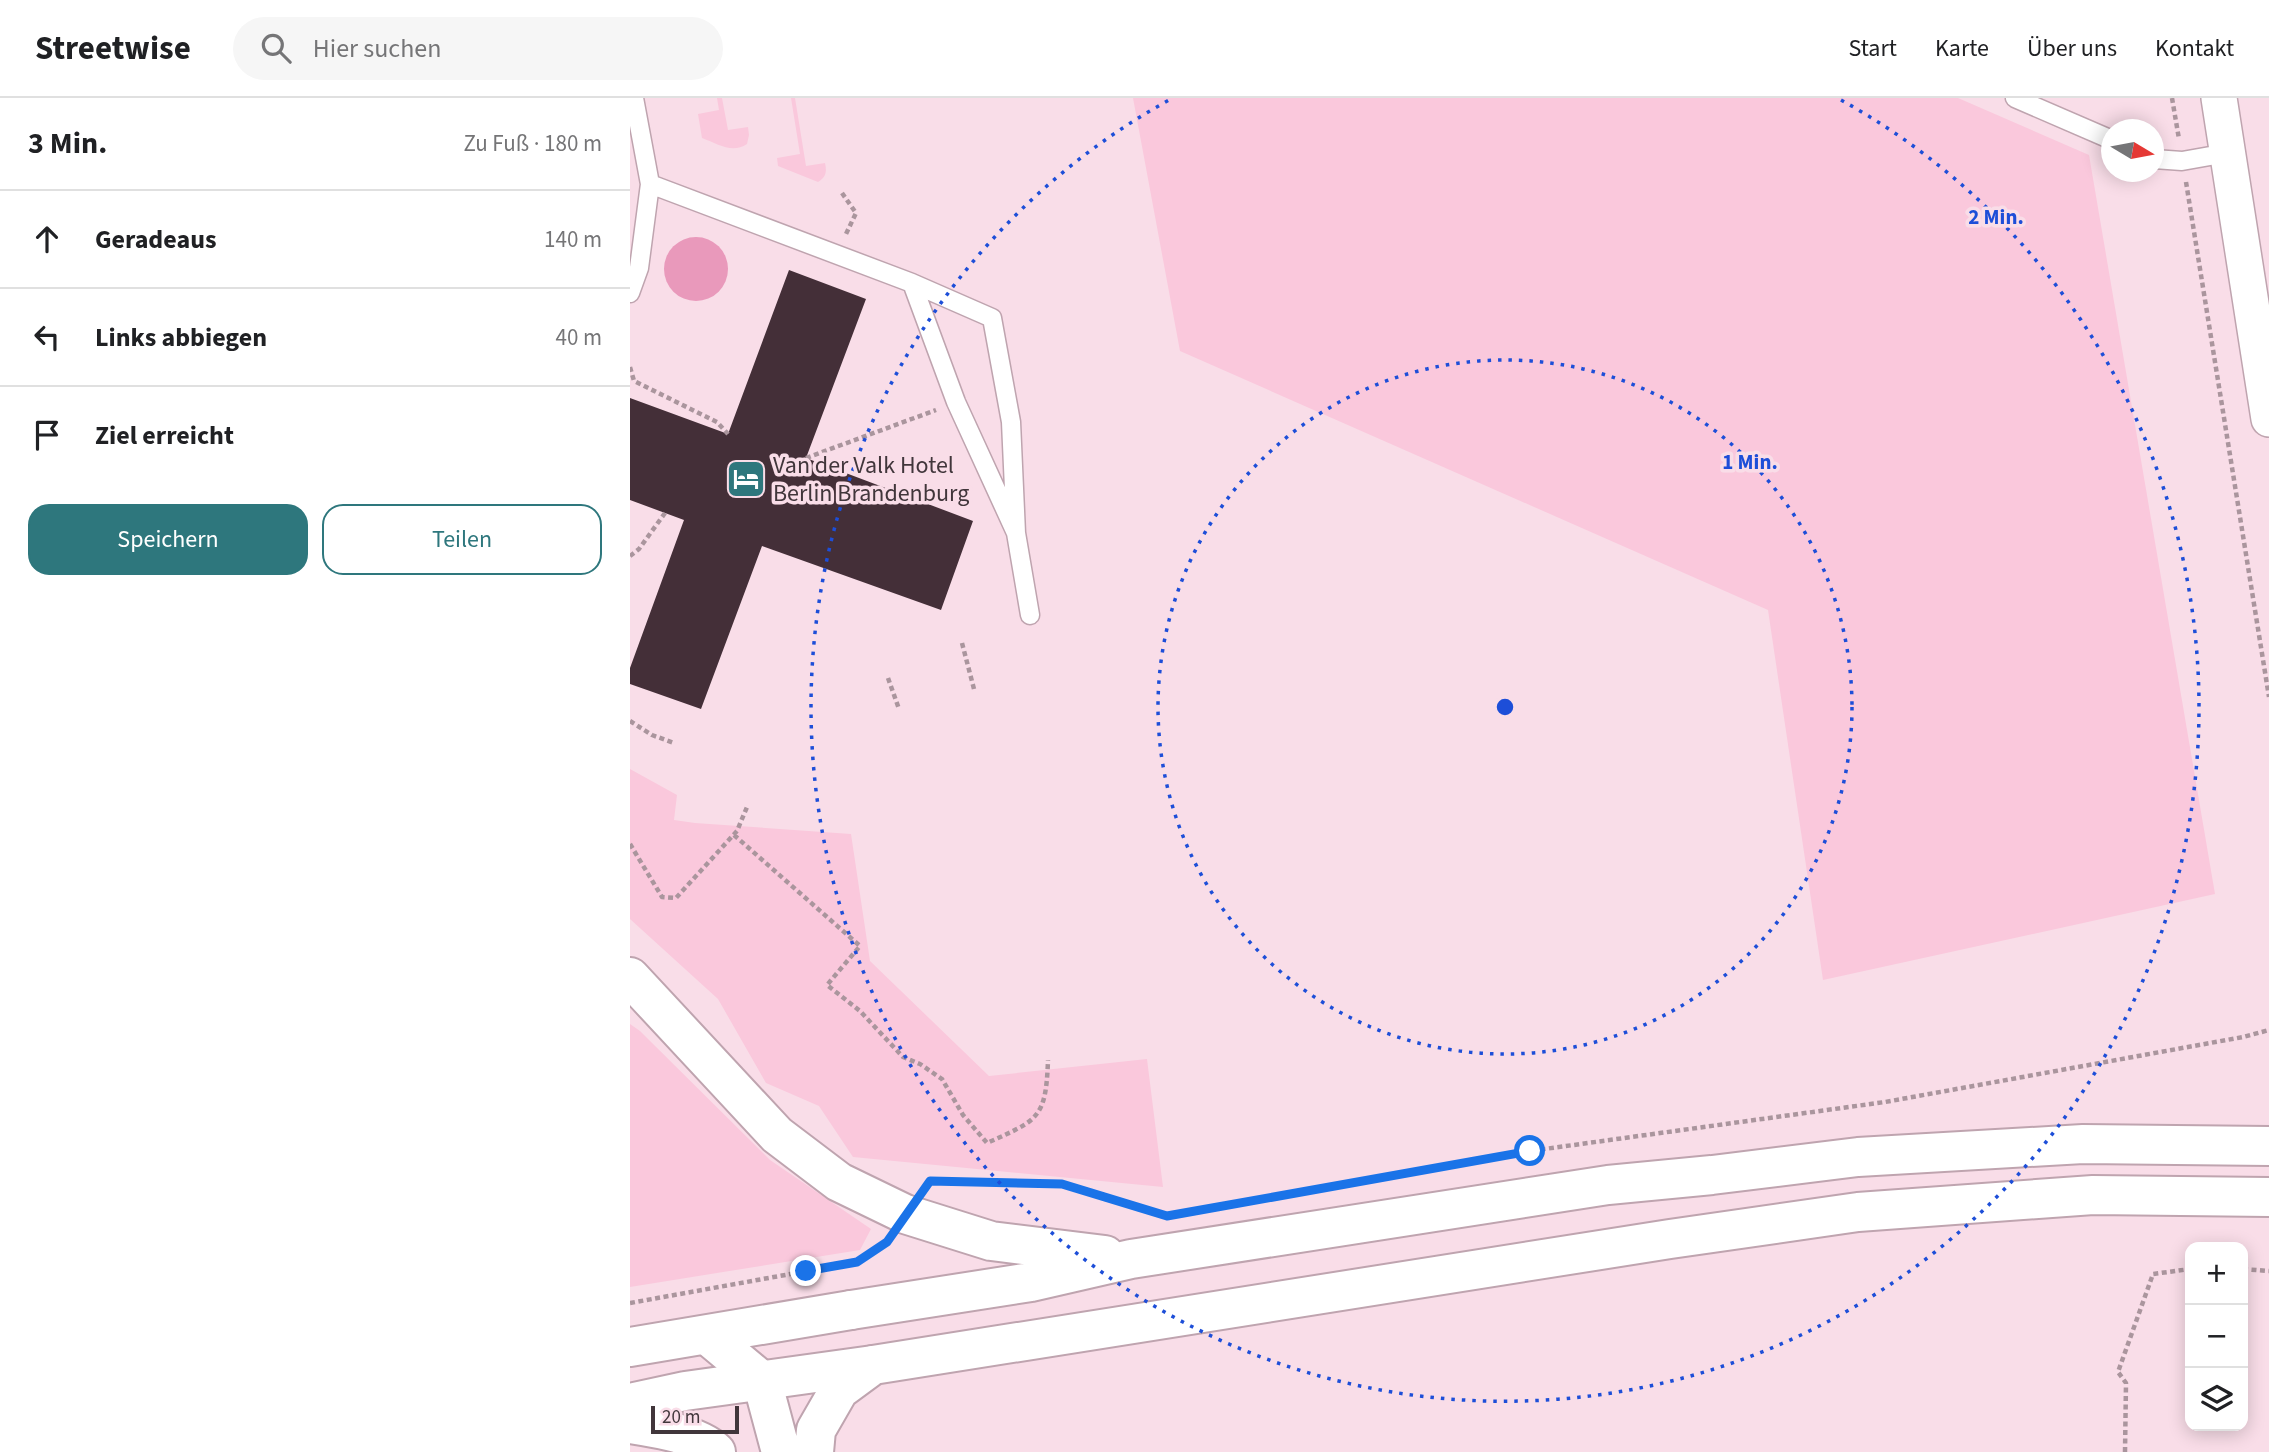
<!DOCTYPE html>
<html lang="de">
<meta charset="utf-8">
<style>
:root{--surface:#fff;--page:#f6f6f6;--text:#202124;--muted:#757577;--line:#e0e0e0;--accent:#2e777d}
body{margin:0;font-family:"Source Sans 3",sans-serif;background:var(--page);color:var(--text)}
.controls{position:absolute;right:21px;bottom:21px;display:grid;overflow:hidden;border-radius:14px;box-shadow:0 4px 18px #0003}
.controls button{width:63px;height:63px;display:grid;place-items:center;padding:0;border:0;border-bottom:2px solid var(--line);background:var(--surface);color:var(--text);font:35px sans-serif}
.compass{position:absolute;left:1471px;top:21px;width:63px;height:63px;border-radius:50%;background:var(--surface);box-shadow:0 4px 18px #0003;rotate:100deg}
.scale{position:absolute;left:21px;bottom:18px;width:88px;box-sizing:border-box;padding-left:7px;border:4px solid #41363b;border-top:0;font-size:19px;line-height:24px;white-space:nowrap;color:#41363b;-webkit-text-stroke:5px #f9dde8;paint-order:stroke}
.stop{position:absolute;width:21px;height:21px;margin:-16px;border:5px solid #1a73e8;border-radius:50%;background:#fff}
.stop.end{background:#1a73e8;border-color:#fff;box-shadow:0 2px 7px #0008}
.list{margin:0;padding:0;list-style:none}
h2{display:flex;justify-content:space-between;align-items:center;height:91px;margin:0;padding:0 28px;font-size:30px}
h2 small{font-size:23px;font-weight:400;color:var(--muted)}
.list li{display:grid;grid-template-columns:46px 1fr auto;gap:21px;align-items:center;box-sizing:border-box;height:98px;padding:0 28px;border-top:2px solid var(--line)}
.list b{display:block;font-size:26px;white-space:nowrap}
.list em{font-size:23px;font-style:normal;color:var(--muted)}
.actions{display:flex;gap:14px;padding:21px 28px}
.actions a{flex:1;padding:16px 0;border:2px solid var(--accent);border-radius:21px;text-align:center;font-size:24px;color:var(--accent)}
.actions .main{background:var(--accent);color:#fff}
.icon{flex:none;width:38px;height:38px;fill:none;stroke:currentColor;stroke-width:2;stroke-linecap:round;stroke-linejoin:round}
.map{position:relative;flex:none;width:1639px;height:1354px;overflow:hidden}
header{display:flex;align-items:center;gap:42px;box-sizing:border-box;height:98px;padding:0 35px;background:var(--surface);border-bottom:2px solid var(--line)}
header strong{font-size:33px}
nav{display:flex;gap:38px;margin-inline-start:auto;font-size:24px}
.search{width:490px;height:63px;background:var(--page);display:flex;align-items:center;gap:18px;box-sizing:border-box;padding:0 24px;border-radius:38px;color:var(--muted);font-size:26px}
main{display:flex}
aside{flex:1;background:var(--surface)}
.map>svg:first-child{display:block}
.green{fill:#fac8dc}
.water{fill:#e999bb}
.building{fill:#442f38}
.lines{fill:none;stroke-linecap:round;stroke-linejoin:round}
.lane-casing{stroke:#bfa4af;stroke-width:21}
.street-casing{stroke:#bfa4af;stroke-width:38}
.primary-casing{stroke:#bfa4af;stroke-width:42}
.highway-casing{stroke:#bfa4af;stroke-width:42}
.path{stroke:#aa959d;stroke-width:4.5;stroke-dasharray:5 3.5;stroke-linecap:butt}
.lane{stroke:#fff;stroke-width:18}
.street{stroke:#fff;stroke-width:35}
.primary{stroke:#fff;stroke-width:38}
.highway{stroke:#fff;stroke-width:38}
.route{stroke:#1a73e8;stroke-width:9}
.ring{fill:none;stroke:#1d4ed8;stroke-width:3.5;stroke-dasharray:3.5 7}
.labels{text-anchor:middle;stroke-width:7;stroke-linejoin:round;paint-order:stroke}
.poi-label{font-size:24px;fill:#41363b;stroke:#f9dde8;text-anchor:start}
.centre{fill:#1d4ed8;stroke:#f9dde8;stroke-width:3.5}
.ring-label{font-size:21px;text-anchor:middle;font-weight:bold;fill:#1d4ed8;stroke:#f9dde8;stroke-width:7;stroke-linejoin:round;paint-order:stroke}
</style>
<header>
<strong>Streetwise</strong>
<div class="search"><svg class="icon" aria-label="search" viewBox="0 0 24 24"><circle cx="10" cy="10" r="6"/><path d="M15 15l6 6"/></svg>Hier suchen</div>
<nav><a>Start</a><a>Karte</a><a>Über uns</a><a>Kontakt</a></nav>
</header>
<main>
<aside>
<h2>3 Min.<small>Zu Fuß · 180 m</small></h2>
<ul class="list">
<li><svg class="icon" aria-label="ahead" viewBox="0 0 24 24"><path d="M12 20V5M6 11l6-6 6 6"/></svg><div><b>Geradeaus</b></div><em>140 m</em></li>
<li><svg class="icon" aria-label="left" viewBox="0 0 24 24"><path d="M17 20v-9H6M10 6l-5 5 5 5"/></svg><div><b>Links abbiegen</b></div><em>40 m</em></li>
<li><svg class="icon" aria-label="arrive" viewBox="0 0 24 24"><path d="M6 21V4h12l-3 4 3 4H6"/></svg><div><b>Ziel erreicht</b></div></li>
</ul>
<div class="actions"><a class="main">Speichern</a><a>Teilen</a></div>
</aside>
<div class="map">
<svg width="1639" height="1354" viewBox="0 0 1639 1354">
<rect width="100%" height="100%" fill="#f9dde8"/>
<path class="green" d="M87,0H92L98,32L118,29L119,37L117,46C102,56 88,46 72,40L68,16L89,12Z
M161,0H165L176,68L195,65C197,74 196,79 188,84L148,68L147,60L170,56Z
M503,0H1328L1459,57L1585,796L1193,882L1138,512L550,253Z
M0,671L47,697L44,722L65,725L221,736L240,863L359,978L517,961L533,1089L223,1059L189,1008L136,985L88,901L0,821Z
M0,926L10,933L140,1062L241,1131L230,1152L0,1189Z"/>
<path class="water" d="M34 171a32 32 0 1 1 64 0a32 32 0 1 1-64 0Z"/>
<path class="building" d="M159,172L236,201L176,360L343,423L311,512L132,448L71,611L0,586V570L54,422L0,402V300L98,336Z"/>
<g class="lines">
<g class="lane-casing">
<path id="lane" d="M4,0L20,86L282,185L362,220L381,324L386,435
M1385,0L1482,42
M1524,61L1552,63L1597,55
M282,185L326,304L386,435L400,517
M0,195L9,170L20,86"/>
</g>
<g class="street-casing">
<path id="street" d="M1589,0L1639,321"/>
</g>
<g class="primary-casing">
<path id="primary" d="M0,1249L221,1212
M0,1305L55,1293L243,1267"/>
</g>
<g class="highway-casing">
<path id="highway" d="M0,879L147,1037L209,1084L275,1116L361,1143L475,1157
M221,1212L401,1184L501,1161L978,1087L1082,1077L1228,1059L1453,1046L1639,1048
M77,1237L132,1283L151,1354
M0,1326C25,1330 67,1336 86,1354
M184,1354L186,1332L209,1292L243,1267L1040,1141L1228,1114L1463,1097L1639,1099"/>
</g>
<path class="path" d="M1542,0L1549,41
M1556,84L1639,599
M212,95L226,115L216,136
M0,269L4,283L87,324L98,336
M176,360L306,312
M0,458L9,451L35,415
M332,545L344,591
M258,580L269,611
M0,623L22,637L44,645
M104,737L230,848L197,887L230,913L273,959L290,966L312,981L333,1017L357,1045C408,1022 416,1021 418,962
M0,746L32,799L46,800L107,733L117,709
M295,1089L300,1083L432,1086L537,1118L900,1053L1255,1004L1613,939L1639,932
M1613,1171L1639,1173
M0,1205L227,1164L256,1145
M1495,1354L1496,1285L1488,1274L1523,1176L1560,1171"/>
<use href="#lane" class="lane"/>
<use href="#street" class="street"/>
<use href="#primary" class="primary"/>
<use href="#highway" class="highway"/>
</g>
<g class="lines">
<path class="route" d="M176,1173L227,1164L257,1144L300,1083L432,1086L537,1118L900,1053"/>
</g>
<g class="ring">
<circle cx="875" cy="609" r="347"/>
<path d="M1211 2A694 694 0 1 1 539 2"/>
</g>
<defs>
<g id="hotel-square" transform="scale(2.0125)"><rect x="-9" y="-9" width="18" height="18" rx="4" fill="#2e777d" stroke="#f9dde8"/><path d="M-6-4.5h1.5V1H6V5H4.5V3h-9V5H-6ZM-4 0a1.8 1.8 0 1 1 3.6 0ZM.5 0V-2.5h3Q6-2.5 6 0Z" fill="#fff"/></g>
</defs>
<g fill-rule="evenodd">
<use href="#hotel-square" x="116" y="381"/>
</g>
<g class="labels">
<g class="poi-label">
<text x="143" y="375">Van der Valk Hotel<tspan x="143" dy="28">Berlin Brandenburg</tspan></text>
</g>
</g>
<circle cx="875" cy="609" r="10" class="centre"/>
<g class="ring-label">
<text x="1366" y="126">2 Min.</text>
<text x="1120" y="371">1 Min.</text>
</g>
</svg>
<div class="controls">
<button>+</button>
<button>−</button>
<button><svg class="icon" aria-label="layers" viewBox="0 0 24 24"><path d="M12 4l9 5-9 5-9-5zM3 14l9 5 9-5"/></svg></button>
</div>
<svg class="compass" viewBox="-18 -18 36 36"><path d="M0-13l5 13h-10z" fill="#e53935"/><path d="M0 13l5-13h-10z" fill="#757577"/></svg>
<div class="scale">20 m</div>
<div class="stop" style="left:900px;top:1053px"></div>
<div class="stop end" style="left:176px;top:1173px"></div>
</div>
</main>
